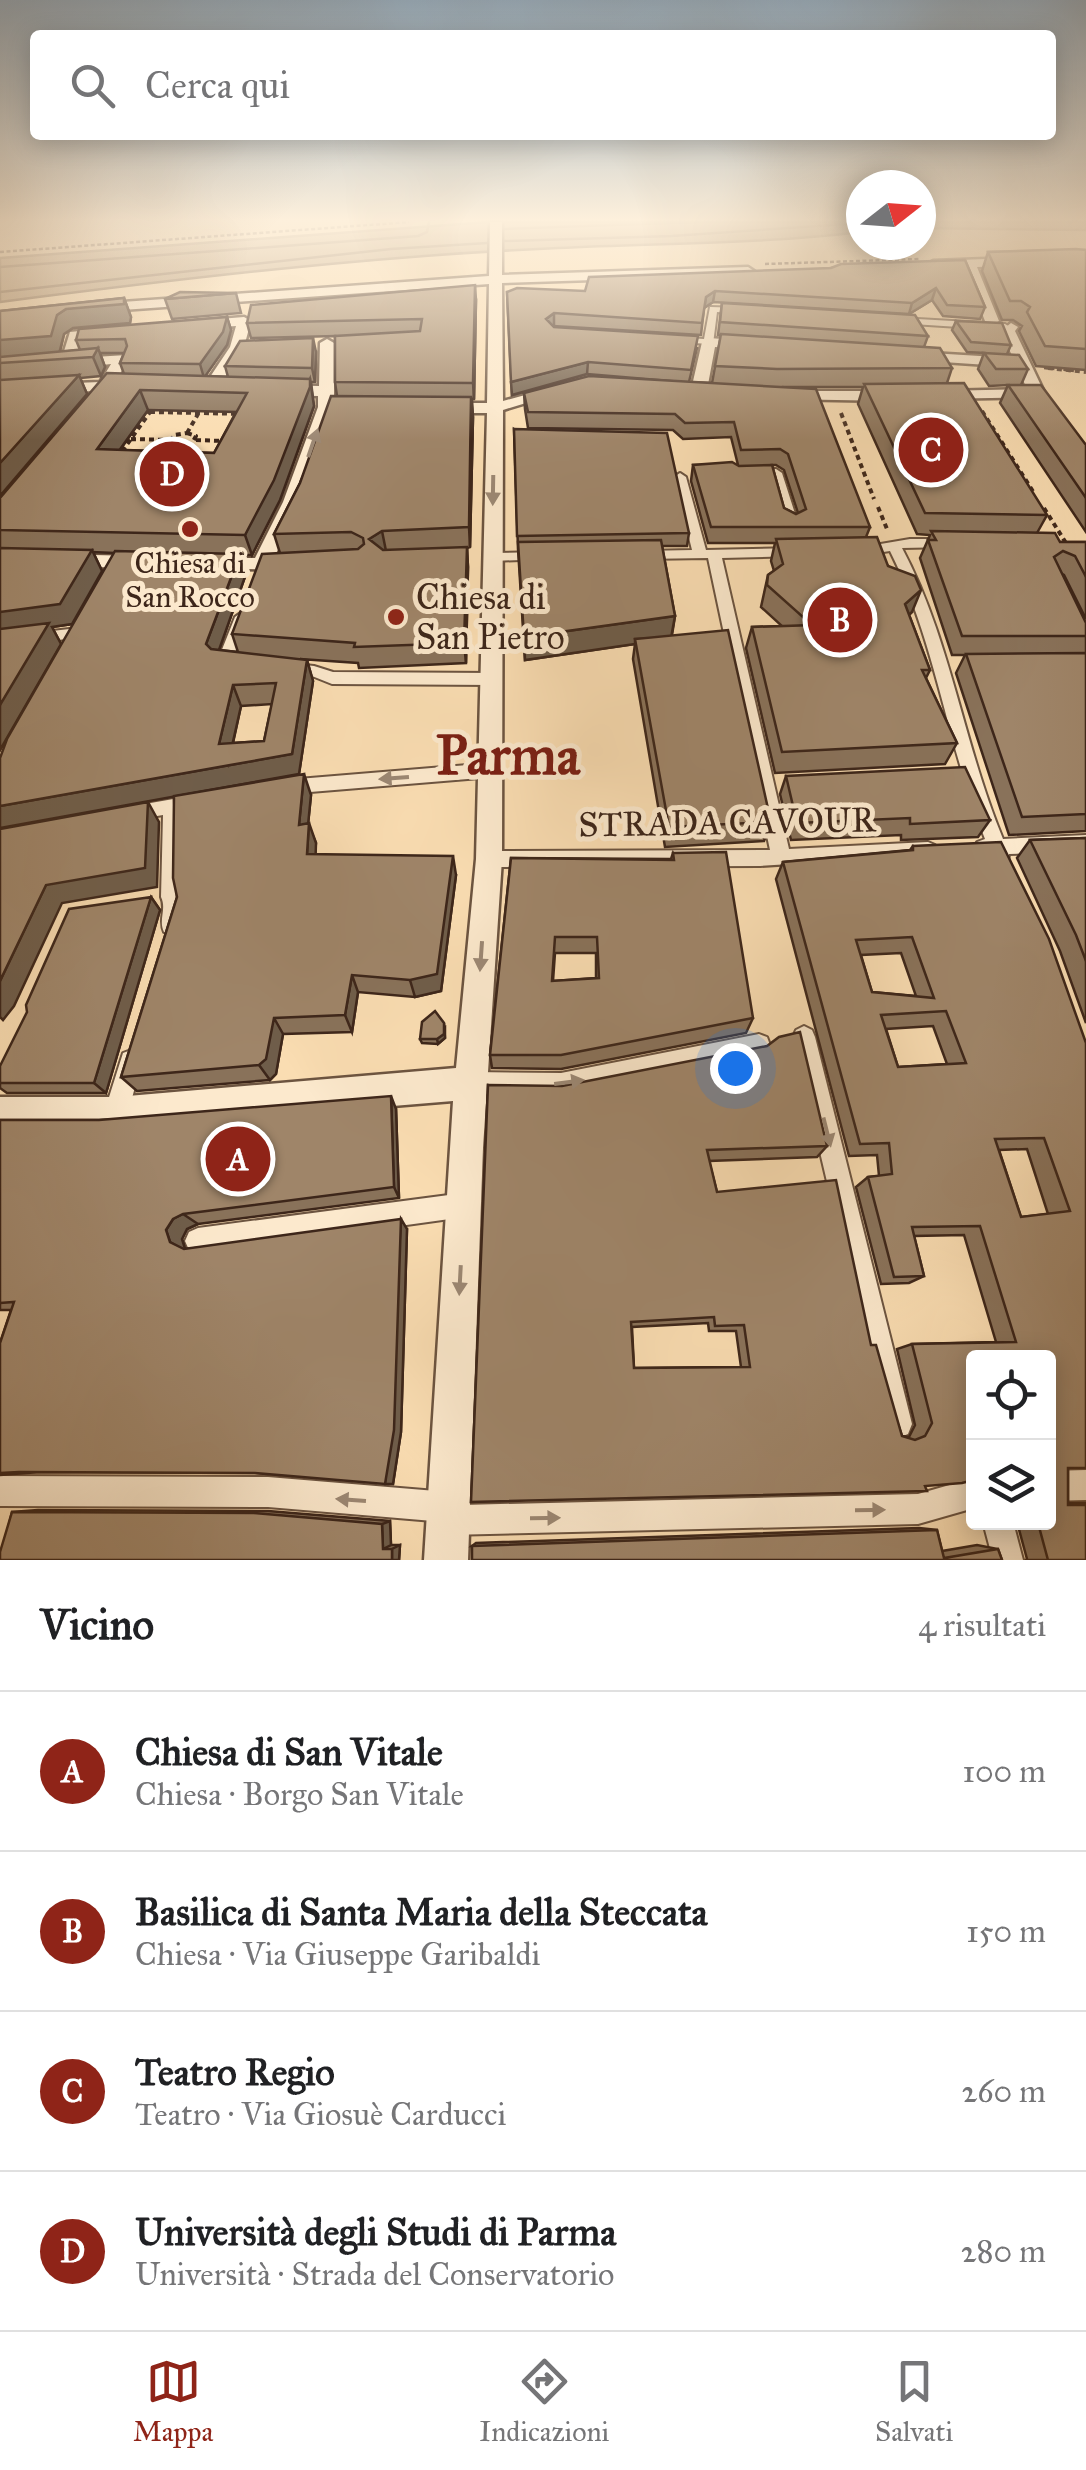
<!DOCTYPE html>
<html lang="it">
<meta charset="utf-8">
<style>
:root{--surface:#fff;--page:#f2f2f2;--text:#202124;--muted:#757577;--line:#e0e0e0;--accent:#8f2418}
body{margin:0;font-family:"IM FELL Great Primer",serif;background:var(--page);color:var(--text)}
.controls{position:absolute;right:30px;bottom:30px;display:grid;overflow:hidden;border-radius:10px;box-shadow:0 5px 25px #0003}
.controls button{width:90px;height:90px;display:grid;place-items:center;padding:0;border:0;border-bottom:2px solid var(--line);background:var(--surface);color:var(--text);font:50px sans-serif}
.compass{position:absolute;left:846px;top:170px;width:90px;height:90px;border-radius:50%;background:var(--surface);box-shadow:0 5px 25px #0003;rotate:73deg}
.you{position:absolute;left:735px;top:1068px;width:35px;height:35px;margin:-25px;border:8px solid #fff;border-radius:50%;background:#1a73e8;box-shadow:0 0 0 15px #1a73e833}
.badge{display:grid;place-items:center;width:65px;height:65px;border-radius:50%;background:var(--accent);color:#fff;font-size:32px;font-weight:700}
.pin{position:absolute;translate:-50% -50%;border:5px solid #fff;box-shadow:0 2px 10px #0006}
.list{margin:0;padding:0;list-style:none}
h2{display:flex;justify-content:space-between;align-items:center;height:130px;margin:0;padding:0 40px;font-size:42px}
h2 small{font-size:32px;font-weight:400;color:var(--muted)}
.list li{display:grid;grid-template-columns:65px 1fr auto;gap:30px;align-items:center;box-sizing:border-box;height:160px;padding:0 40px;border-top:2px solid var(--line)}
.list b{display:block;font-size:38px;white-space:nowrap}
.list p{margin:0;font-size:32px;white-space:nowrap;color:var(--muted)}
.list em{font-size:32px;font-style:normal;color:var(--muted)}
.icon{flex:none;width:55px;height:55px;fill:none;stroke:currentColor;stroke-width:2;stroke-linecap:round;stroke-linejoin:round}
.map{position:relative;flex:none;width:1086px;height:1560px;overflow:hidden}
.search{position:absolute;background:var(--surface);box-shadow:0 5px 25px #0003;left:30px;right:30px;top:30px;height:110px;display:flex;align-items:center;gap:25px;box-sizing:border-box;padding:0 35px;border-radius:10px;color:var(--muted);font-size:38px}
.sheet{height:770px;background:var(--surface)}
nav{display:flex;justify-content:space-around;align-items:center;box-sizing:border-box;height:140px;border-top:2px solid var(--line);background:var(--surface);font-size:28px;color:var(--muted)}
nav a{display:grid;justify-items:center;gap:5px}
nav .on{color:var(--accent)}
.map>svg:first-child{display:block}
.water{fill:#ba9f7e;stroke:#886f56;stroke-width:2.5}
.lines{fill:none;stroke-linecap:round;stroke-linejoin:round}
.shore{stroke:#7c624c;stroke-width:2.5}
.pedestrian-casing{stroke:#6c5440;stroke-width:4}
.minor-casing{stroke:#6c5440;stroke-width:5}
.path-far1{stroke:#3d261a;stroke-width:2.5;stroke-dasharray:4 2.5;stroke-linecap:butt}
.path{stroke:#3d261a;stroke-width:4;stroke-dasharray:5 4;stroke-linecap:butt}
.pedestrian{fill:#fce9cd;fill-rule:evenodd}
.minor{fill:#fce9cd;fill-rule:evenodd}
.wall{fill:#89725a;stroke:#3d261a;stroke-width:2.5;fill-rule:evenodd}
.shaded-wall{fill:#6f5d4a;stroke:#3d261a;stroke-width:2.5}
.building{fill:#9f8569;stroke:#3d261a;stroke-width:2.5;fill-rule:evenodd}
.oneway{fill:#9c8874}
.poi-dot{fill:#8f2418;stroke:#fce9cd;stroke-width:4}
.labels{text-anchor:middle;stroke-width:10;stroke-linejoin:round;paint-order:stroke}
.far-poi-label{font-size:30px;fill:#3d261a;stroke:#fce9cd}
.poi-label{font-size:35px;fill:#3d261a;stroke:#fce9cd;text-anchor:start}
.street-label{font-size:35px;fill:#3d261a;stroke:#fce9cd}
.town-label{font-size:55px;font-weight:bold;fill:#7a1f14;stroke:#fce9cd}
</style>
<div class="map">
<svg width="1086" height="1560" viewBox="0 0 1086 1560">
<rect width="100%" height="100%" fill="#faddb2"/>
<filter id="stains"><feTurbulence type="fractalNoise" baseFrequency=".002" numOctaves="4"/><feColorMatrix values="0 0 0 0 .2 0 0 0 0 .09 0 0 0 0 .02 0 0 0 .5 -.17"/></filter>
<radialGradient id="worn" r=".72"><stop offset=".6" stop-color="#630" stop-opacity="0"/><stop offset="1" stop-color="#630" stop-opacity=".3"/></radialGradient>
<path class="water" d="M488,222H861V232C761,244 659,243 558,248C372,256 185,278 0,302V258Z
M921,222H1086V230L921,228Z"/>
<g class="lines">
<path class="shore" d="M504,229L696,222
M504,241L671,236L861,223
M0,267L418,236L427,232L429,222
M0,292L391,249L487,243"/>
<g class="pedestrian-casing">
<path id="pedestrian" d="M710,307L744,308L749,311L744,314L717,312L713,344L670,342V338L674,337L704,339Z
M900,318L1005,324L1010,327L1005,330L897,323V319Z
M776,469L782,473L798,523L796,526L791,527L784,523L771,477H753L747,473L753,469Z
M680,473L686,477L706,550L797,548L804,552L797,556L722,558L789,849L928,842L935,845L937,850L935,855L760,866L489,867L482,865L480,859L482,853L489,851L770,850L708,558L643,559L636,555L643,551L692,550L674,477Z
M910,539H951L958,543L951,547L902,548C951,640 963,743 1003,839L1086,835V851L1009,854L1008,862L1001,864L994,862L991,854L977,852L975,847L977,842L985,839C947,745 936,642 890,551L863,555L856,551L863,547Z
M542,552L549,556L547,559L493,561L486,557L493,553Z
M242,612L249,617L234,658L243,663L235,668L220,666L217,662L235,617Z
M78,628L83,629L86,633L83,637L0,647V637Z
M286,663L314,666L333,672L494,673L502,679L494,685L332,684L312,676L280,672L278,668Z
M492,763L498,765L501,770L498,775L492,777L286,794L280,792L277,787L280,782L286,780Z
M196,795L202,797L205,802L202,807L181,812V896C186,907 183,921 178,932L171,935L164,932C158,920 167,909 161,897L163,815L128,821L122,819L119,814L122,809L128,807Z
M804,1026L812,1030L815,1037L912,1424L908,1434L898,1438L888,1434L884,1424L793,1037L796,1030Z
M759,1034L767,1037L770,1045L767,1053L759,1056L561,1095L472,1094L464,1091L461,1083L464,1075L472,1072L561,1073Z
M131,1050L139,1053L142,1061L128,1113L124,1121L116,1125L108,1121L104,1113L123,1053Z
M464,1193L473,1196L476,1205L473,1214L464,1217L198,1254L189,1250L185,1241L189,1232L198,1228Z
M1086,1470V1500L1048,1501V1471Z
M0,1476L268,1477L448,1492L458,1497L462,1505L918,1494L974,1478V1508L918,1524L448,1535L437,1531L433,1521L268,1507L0,1506Z
M983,1522H1013L1023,1560H993Z"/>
</g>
<g class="minor-casing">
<path id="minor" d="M490,222H502V275L748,267L754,271L748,275L502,283L503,401L554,387L562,392L503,410L502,859L483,1148L468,1560H424L453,1101L116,1129H0V1097H116L456,1068L476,859L487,413H441L433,408L441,403H487L489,284L94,312L87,308L94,304L489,276Z
M1086,255V263L977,267L999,321L992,325L985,321L964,268L933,269L927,265L933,261Z
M244,317L251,321L244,347L216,392H204L202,389L230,347L236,326L195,329L188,325L195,321Z
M1011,323L1018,327L1015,331L1045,394L1043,397L936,399V393L942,391L1027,389L1017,367L914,360L907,356L914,352L1013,358L1001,331Z
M110,328L117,332L115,335L81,339L77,358L127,355L129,358L116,381L135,382V388L111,391L100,400L92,395L94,391L0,396V386L100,382L111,364L68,369L60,364L70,332Z
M709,338L749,341L756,345L749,349L715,347L707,390L699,395L691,390L702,342Z
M327,339L334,343V407L301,502L274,558H290L300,564L290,570L203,568V560L210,558H255L283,502L318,407V396L279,395L271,390L279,385L319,386L320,343Z
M787,391H892L900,396L892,401L781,399V393Z
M0,553L140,556L150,562L140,568L0,565Z"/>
</g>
<path class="path-far1" d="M0,252L409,222
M765,264L919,259
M1044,368L1075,371"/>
<path class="path" d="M1048,368L1086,372
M982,411L1034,493
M150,412L248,414L218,470L111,467Z
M841,413L874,499
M187,433L196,436L191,445L169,444L174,435Z
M187,433L198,414
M131,439L169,440
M196,440L223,441
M878,507L887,529
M1044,508L1066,543"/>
<use href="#pedestrian" class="pedestrian"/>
<use href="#minor" class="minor"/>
</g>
<path class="wall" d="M1086,250V370L1036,366L1019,331L1022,326L1013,320H1002L982,271L988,252Z
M965,260L985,307L980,319L943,316L932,300L909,314L713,302L704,308L701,335L553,326L697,348L689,382L712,383L721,335H718L722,303L928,336L924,347L952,368L947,383L1047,515L1037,533L1060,542H1086V619L1064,575L1062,574L1086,623V831L1009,835L956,673L965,655H952L920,558L930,535L917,534L858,404L863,387H784L870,527L866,537L888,566L912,612L909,615L930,670L926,678L957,743L945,764L775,773L746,648L752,627L782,626L761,607L768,575L774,571L771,561L775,543H708L691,481L693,465H738L731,437L683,439L673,430L528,428L525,409L524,393L682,382L587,374L512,395L507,292L585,291L831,268ZM772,465H776L784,470L798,513L796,514L784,508Z
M236,293L241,313L172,319L165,299Z
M124,298L131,317L130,323L73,328L64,334L60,352L80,350L76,340L227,317L231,330L227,345L205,376L228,377L225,366L316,352L315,382H311L314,406L280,500L252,555H240L246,574L219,650L238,652L232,634L280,553L274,534L300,483L337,396L335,382V336L251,338L247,323L476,300L474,399H472L473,417L470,547L467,548L468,567L466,663L359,668L358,663L300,659L307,660L313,681L299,774L208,790L311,795L308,824L316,843L315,854L456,875L441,991L415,997L358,992L352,1032L283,1034L276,1074L270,1080L137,1091L121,1077L177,897L174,797L114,553L93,552L102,571L72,624L52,627L61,644L0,750V498L124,374L120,363L124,353H100L105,367L101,376L80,378L87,394L0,496V311ZM148,410L236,412L214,453L120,450ZM272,704L264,741L233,743L241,706Z
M956,321L1011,345L1007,354L1028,369L1021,385L1086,445V532L1000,403L1008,385L989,386L978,369L984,353L967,352L952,330Z
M514,429L689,533L687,546H662L675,616L672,635L771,822L764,841L665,847L633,659L635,644L525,660L518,549Z
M786,776L990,820L978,837L901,840V835L791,840L780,794Z
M1086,838V1023L1060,951L1017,858L1030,840Z
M913,846L1086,1043L1068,1468V1503H1086V1560H1025L1027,1559L1017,1522H1048V1358L974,1480L471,1502L488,1085L827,1146L817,1157L709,1161L717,1192L871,1345L902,1436L909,1437L915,1425L897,1349L912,1344L996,1342L964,1235L914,1236L924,1276L909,1283L881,1284L856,1187L868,1177L879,1176L877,1155L849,1156L776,879L783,862L910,850ZM901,953L916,996L872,992L861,955ZM933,1026L947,1064L898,1067L886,1029ZM1027,1149L1048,1214L1021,1217L999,1150ZM708,1323L709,1331H736L741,1367L634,1368L632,1327Z
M673,853L753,1018L746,1033L561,1069L492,1068L490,1055L511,858L671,859ZM555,953H596V978L553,981Z
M151,897L160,910L106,1093H7L0,1088V1066Z
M445,1027V1038L438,1044L422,1043L420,1039Z
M396,1109L399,1198L198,1224L187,1229L182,1239L185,1249L407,1229L401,1432L393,1484L255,1473L40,1472L0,1475V1343L11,1310H0V1120H99Z
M38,1510L268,1511L390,1521L391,1545H400L399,1560H0L12,1512Z
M919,1528L937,1530L942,1551L977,1545L998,1549L1002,1560L472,1546L476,1543Z"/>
<path class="shaded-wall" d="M475,285L476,300L474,399L473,383Z
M936,288L932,300L909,314L912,303Z
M715,291L713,302L704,308L706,297Z
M124,298L131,317L130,323L73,328L64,334L59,354L0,360V340L57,315L66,309Z
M554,313V325L545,331L546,319Z
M227,317L231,330L227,345L204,378L200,364Z
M313,338L316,352L315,382L312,368Z
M98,348L105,367L101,376L93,357Z
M588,362L587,374L512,395L511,382Z
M79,375L87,394L0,496V463Z
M310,379L314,406L280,500L252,555L245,535Z
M140,390L148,410L106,469L97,449Z
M471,397L473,417L470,547L469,527Z
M382,531L386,551L372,560L369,539Z
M467,547L468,567L466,663L464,643Z
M92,550L102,571L72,624L52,627L61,644L0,750V612Z
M240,554L246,574L214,664L206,644Z
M921,590L912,612L895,626L905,604Z
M675,616L671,638L635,639V644L525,660L524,637Z
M307,660L313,681L299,774L0,828V806L292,754Z
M233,685L241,706L228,764L219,744Z
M304,774L311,795L306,845L299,825Z
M148,802L159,822L157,887L62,903L14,1006L3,1020L0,1017V981L46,885Z
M309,823L316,843L315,873L307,854Z
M453,856L456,875L441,991L415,997L410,980Z
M151,897L160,910L106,1093L94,1083Z
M352,975L358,992L352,1032L345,1015Z
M274,1018L283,1034L276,1074L270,1080L259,1065Z
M444,1023L445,1038L438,1044L437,1039Z
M391,1096L396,1109L399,1198L394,1187Z
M183,1214L198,1224L187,1229L182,1239L186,1252L170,1242L166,1230L173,1219Z
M401,1219L407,1229L401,1432L393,1484H385Z
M390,1521L391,1545L383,1549L382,1524Z
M400,1545L399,1560H392V1549Z"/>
<path class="building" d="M1076,249L1086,250V349L1045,346L1027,312L1030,307L1021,301H1010L988,252Z
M965,260L985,307L947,305L936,288L912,303L715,291L706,297L702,323L554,313L546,319L554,327L698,336L691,370L588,362L511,382L507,292L517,288L585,291L589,277L831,268L841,264Z
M475,285L473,383L335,382V336L420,331L422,319L247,323L251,305Z
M180,292L236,293L165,299Z
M124,298V304L66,309L57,315L51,336L0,340V311Z
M722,303L915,315L928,336L720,322Z
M227,317L223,332L200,364L120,363L127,346L125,339L76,340L79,329Z
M956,321L1002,323L1011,345L971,342Z
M721,334L940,348L952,368L777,369L715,366Z
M313,338L312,368L225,366L240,341Z
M98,348L93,357L0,363V357Z
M984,353L1019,355L1028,369H996Z
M107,373L310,379V387L274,480L245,535L0,530V498ZM140,390L247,393L214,453L97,449Z
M79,375L0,463V380Z
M589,376L816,389L870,527H711L693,465L732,462L739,466L772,465L784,508L796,514L806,509L788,454L780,449L741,450L734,422L685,423L675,414L528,412L524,393Z
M964,383L1047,515L925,513L864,384Z
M1008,385H1041L1086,445V498Z
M331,396L471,397L469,527L382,531L369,539L383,550L467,547L464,643L354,647L355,643L232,634L262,554L358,549L364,544L363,538L351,532L274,534L300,483Z
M514,429L667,433L689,533L517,536Z
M931,531L1055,533L1060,542H1086V577L1075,556L1063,551L1054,557L1086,623V636H962L928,540H936Z
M877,537L888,566L915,576L921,590L905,604L930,670H922L957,743L782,752L752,627L812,625L767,585L768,575L783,564L776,539Z
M661,540L675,616L524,637L518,542Z
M0,548L92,550L60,604L0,612Z
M115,551L240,554L206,644L211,649L307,660L292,754L0,806V758L7,739ZM276,683L264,741L219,744L233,685Z
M49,623L0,705V629Z
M728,630L771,822L669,827L635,639Z
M1086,653V814L1022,817L966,654Z
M965,767L990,820L910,824V818L797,823L786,776Z
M304,774L299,825L309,823L307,854L453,856L437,974L410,980L352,975L345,1015L274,1018L266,1059L259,1065L121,1077L177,897L173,878L174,796Z
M148,802L145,868L46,885L0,981V829Z
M1086,838V961L1076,935L1030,840Z
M1001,842L1049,939L1086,1043V1468H1068V1505H1086V1560H1048L1038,1523L1035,1522H1048V1358H974V1480L962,1483L925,1486L927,1491L471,1502L488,1085L562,1086L767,1046L779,1037L800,1032L827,1146L707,1150L717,1192L836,1180L871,1345H876L902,1436L915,1440L925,1436L932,1423L912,1344L1016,1342L980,1226L912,1227L924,1276L894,1277L868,1177L892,1174L889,1143L860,1144L783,862L913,850V846ZM912,937L934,998L872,992L856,940ZM946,1011L966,1063L898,1067L881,1015ZM1044,1138L1070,1211L1021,1217L995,1139ZM714,1317L715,1326L744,1325L750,1367L634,1368L631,1322Z
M726,852L753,1018L561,1055H490L511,858L674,860L673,853ZM555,937H597L599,978L552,981Z
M151,897L94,1083H0V1066L27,1012L26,1005L69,909Z
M435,1011L444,1023V1034L437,1039H420L422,1022Z
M391,1096L394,1187L183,1214L173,1219L166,1230L170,1242L184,1249L401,1219L394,1430L385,1484L255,1473L19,1472L0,1473V1343L14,1302L0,1303V1120H99Z
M12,1512L254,1513L382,1524L383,1549H392V1560H0V1552Z
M937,1530L944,1558L998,1549L1002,1560H472V1546Z"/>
<defs><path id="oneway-solid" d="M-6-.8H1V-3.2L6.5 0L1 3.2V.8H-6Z" transform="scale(2.5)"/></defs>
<g class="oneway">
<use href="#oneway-solid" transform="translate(313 443) rotate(-71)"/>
<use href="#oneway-solid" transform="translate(493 490) rotate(91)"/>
<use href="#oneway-solid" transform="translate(394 778) rotate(176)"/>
<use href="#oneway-solid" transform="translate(481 956) rotate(94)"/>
<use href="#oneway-solid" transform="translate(569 1082) rotate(-8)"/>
<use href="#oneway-solid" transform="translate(827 1132) rotate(76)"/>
<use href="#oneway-solid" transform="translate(460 1280) rotate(93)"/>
<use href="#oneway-solid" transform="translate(351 1500) rotate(-176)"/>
<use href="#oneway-solid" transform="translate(870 1510) rotate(-1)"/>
<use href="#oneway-solid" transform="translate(545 1518) rotate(-1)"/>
</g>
<linearGradient id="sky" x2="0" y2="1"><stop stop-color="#95acbe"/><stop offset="0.5" stop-color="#fdf0dc"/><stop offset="1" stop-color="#fdf0dc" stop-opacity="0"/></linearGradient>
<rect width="1086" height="440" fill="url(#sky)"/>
<g class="poi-dot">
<circle cx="190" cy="529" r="10"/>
<circle cx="396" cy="617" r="10"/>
</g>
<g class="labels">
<g class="far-poi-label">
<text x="190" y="573">Chiesa di<tspan x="190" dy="34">San Rocco</tspan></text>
</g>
<g class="poi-label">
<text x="416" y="609">Chiesa di<tspan x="416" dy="40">San Pietro</tspan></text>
</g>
<g class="street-label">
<text transform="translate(727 822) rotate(-1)" y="12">STRADA CAVOUR</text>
</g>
<g class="town-label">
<text x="508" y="774">Parma</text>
</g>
</g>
<rect width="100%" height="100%" filter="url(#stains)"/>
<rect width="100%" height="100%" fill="url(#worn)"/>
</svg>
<div class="controls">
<button><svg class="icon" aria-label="locate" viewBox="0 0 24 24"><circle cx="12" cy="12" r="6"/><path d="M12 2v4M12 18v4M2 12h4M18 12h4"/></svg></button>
<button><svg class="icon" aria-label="layers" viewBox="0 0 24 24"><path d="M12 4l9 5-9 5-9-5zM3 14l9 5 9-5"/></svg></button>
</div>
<svg class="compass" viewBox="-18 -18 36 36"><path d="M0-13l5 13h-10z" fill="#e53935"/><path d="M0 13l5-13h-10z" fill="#757577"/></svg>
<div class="you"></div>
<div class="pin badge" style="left:238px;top:1159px">A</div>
<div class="pin badge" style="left:840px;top:620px">B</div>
<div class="pin badge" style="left:931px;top:450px">C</div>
<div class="pin badge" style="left:172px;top:474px">D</div>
<div class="search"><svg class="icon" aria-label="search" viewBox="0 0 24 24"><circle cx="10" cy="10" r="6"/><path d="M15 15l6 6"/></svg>Cerca qui</div>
</div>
<section class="sheet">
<h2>Vicino<small>4 risultati</small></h2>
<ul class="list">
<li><span class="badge">A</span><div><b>Chiesa di San Vitale</b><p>Chiesa · Borgo San Vitale</p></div><em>100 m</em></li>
<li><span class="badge">B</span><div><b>Basilica di Santa Maria della Steccata</b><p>Chiesa · Via Giuseppe Garibaldi</p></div><em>150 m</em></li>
<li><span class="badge">C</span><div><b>Teatro Regio</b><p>Teatro · Via Giosuè Carducci</p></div><em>260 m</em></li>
<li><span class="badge">D</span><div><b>Università degli Studi di Parma</b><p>Università · Strada del Conservatorio</p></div><em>280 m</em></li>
</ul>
</section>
<nav>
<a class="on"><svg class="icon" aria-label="map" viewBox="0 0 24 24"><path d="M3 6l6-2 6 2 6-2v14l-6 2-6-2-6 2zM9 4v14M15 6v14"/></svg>Mappa</a>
<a><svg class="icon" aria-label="directions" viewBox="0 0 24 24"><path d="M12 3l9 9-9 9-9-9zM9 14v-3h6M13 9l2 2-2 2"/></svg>Indicazioni</a>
<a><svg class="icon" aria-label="saved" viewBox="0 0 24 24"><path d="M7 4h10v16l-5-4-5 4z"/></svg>Salvati</a>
</nav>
